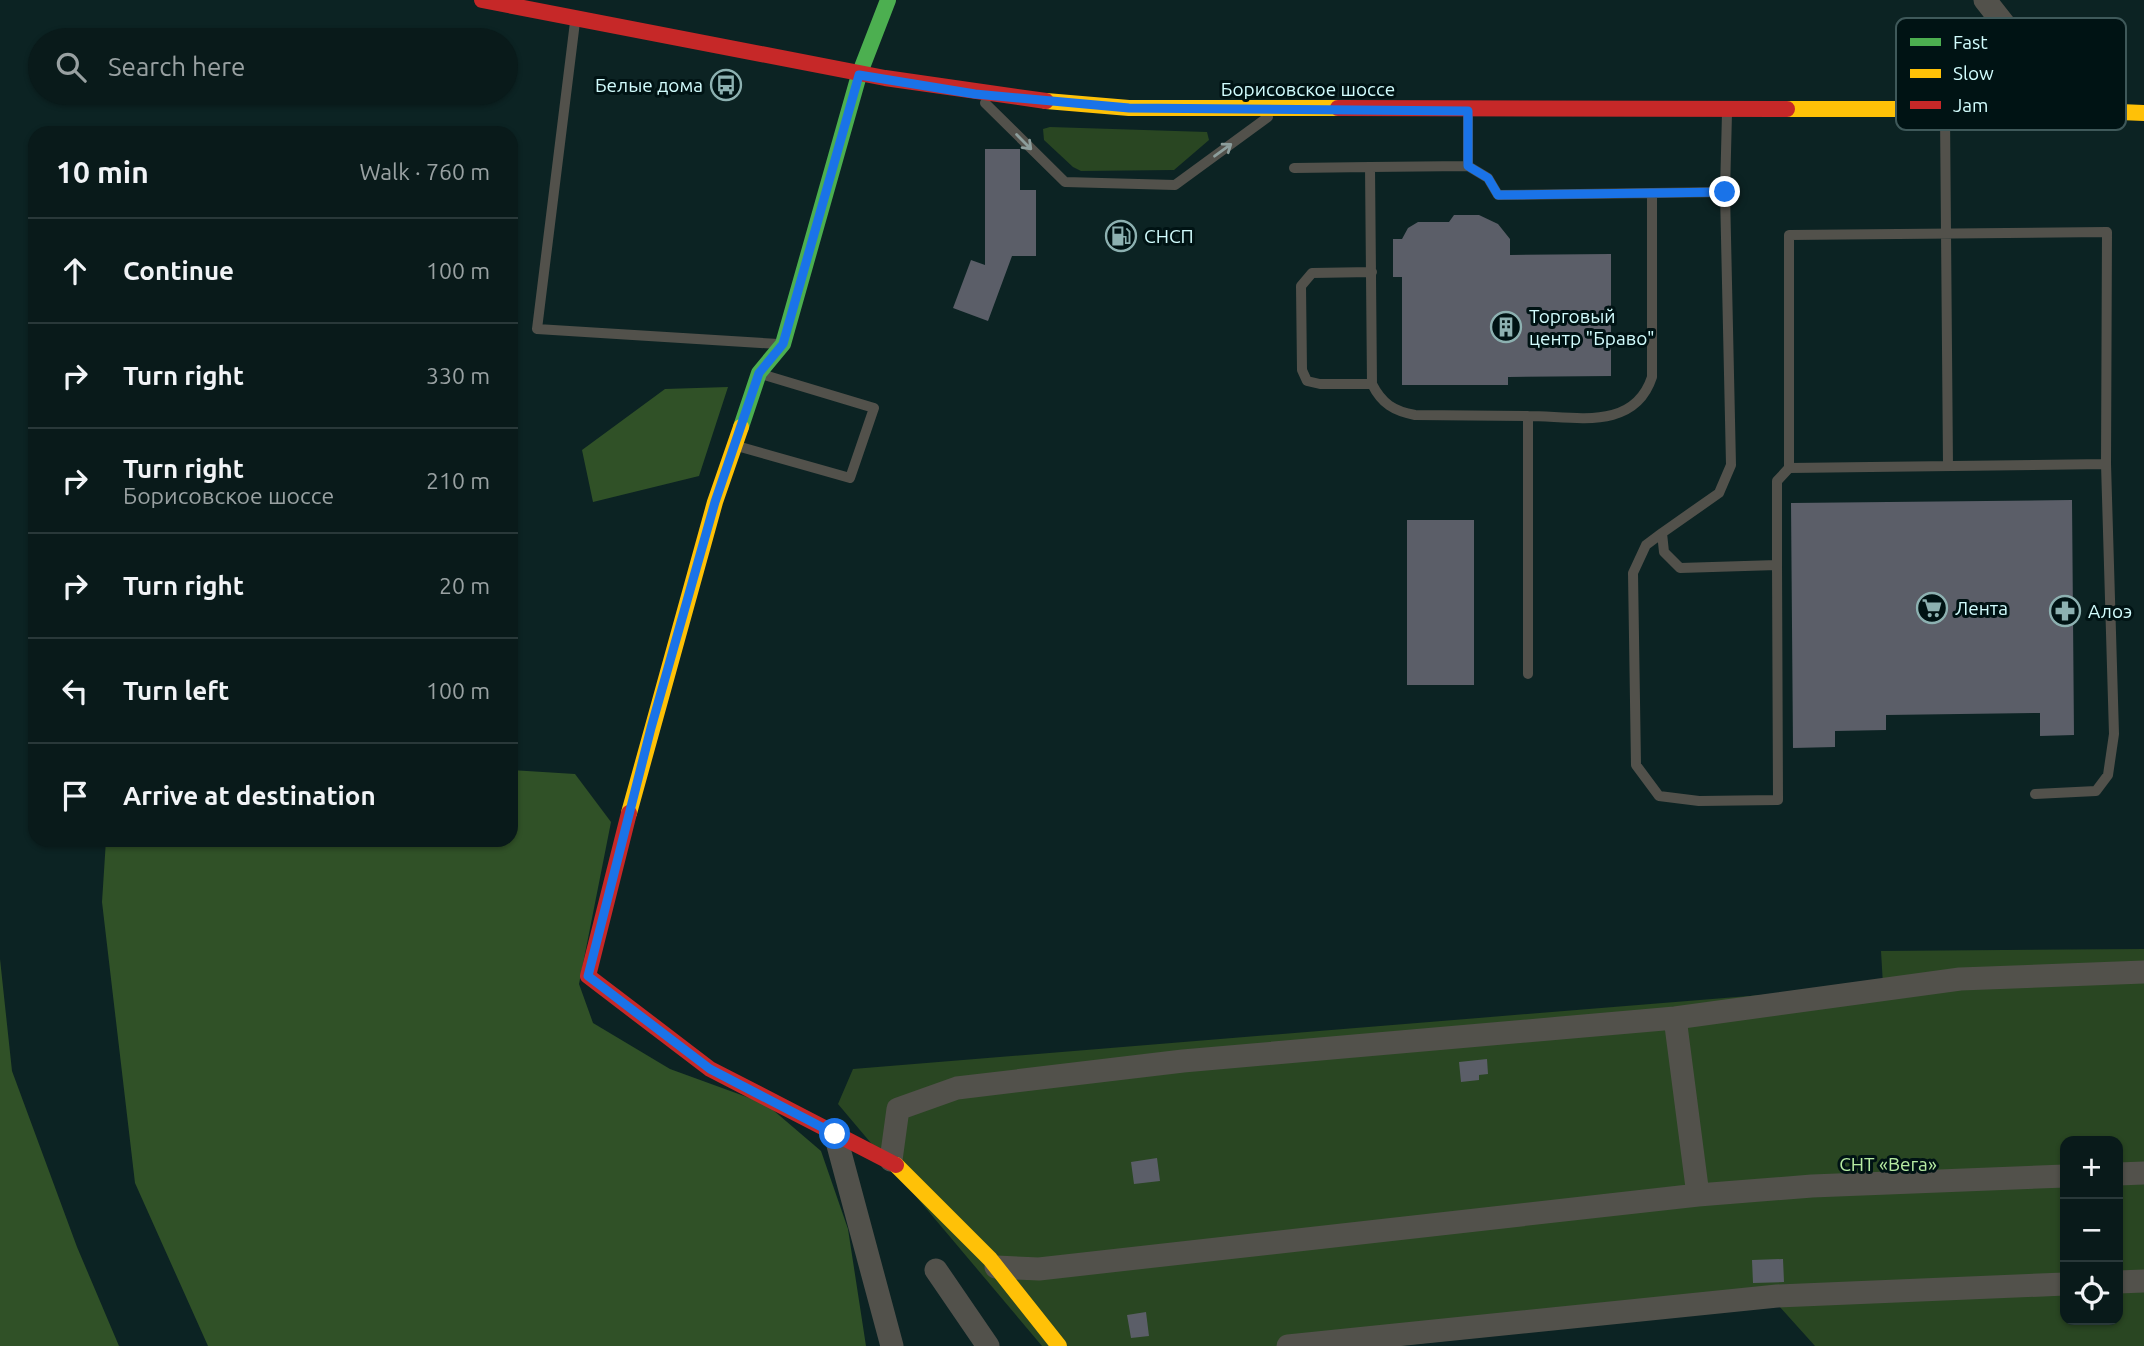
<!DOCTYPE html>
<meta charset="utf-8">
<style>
:root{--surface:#091a1a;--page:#172727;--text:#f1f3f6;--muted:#99a1a2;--line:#293839}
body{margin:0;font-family:Ubuntu,sans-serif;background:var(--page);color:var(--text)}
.controls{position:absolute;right:21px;bottom:21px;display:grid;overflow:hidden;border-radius:14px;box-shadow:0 2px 5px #0004}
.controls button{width:63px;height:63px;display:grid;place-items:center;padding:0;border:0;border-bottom:2px solid var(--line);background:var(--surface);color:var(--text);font:35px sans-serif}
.stop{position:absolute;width:21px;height:21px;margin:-16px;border:5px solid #1a73e8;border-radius:50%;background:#fff}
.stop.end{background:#1a73e8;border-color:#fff;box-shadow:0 2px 7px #0008}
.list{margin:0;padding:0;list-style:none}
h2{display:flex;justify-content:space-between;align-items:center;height:91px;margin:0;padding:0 28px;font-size:30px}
h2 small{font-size:23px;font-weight:400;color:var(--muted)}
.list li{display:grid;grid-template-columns:46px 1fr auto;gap:21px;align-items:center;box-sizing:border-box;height:105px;padding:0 28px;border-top:2px solid var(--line)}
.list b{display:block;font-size:26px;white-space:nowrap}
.list p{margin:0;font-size:23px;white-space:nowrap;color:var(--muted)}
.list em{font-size:23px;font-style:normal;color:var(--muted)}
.icon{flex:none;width:38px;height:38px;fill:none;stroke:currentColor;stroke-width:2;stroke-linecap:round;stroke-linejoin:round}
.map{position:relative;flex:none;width:2144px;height:1346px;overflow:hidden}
.search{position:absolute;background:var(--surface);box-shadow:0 2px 5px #0004;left:28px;top:28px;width:490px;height:77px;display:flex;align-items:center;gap:18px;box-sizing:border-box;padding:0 24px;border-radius:38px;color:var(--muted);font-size:26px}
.panel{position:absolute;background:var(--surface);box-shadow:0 2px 5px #0004;left:28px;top:126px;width:490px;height:721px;border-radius:21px}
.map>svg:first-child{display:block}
.green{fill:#294622;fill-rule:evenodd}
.forest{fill:#305127}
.building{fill:#5b5e68}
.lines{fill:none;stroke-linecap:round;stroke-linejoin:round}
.lane{stroke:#52514b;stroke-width:10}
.street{stroke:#52514b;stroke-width:23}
.fast{stroke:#4caf50;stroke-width:16}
.slow{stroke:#ffc107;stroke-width:16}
.jam{stroke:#c62828;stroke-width:16}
.oneway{stroke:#8c9e9c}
.route{stroke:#1a73e8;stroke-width:9}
.labels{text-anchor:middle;stroke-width:6;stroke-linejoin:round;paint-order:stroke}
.poi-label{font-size:19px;fill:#d2fdfe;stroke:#001314;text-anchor:start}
.street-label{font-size:19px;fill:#d2fdfe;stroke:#001314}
.park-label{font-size:19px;fill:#b6eca2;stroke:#001314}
.key{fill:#001314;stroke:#3f595a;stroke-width:2}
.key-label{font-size:19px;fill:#d2fdfe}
</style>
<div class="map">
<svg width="2144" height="1346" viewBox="0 0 2144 1346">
<rect width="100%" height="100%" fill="#0c2323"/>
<path class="green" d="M1050,127L1207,132L1209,140L1174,170L1081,171L1073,167L1044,140L1043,129Z
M2144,949V1346H1815L1779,1306L1397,1346H1042L838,1104L853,1069L1883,985L1881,951ZM2065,1141H2118V1320H2065Z"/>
<path class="forest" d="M728,387L699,476L593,502L582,450L665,389Z
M511,770L575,774L611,822L579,984L593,1023L670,1069L766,1104L821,1151L848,1229L866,1346H208L135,1183L102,902L106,840H511Z
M0,959L12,1071L77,1247L119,1346H0Z"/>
<path class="building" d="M985,149H1020V190H1036V256H1012L988,321L953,308L971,260L985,265Z
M1454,215H1479L1498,224L1510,239V255L1611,254V376L1508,377V385H1402V277H1393V239H1402L1408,228L1418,222H1449Z
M2072,500L2074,735L2040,736V713L1886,715V730L1835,731V747L1793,748L1791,503Z
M1407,520H1474V685H1407Z
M1487,1059L1488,1074L1479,1075V1080L1461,1082L1459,1062Z
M1157,1158L1160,1181L1134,1184L1131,1162Z
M1783,1259L1784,1282L1753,1283L1752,1260Z
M1146,1312L1149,1336L1131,1338L1127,1315Z"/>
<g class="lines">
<path class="lane" d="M575,22L537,329L778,344
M985,103L1065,182L1175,185L1268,117
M1727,113L1725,192L1731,465L1719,493L1662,533L1664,552L1680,568L1777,565V481L1789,468L2106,464
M1945,115L1948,466
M1468,166V112
M1294,168L1370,167
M1372,272L1312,273L1301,286L1302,370L1307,381L1320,384H1372
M1528,416L1415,415C1394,411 1382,404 1372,384L1370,167L1468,166L1488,178L1498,195L1725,192
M737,446L850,478L874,408L761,374
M1789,468V235L2107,232L2106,464L2114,734L2108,775L2096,791L2035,794
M1662,533L1646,545L1633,573L1636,765L1659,796L1699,801L1778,800L1777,565
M1528,674V416C1574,416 1634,432 1652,377V193"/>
<path class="street" d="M1985,0L2047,79L2048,109
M1675,1018L1698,1195
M835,1134L892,1346
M891,1160L898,1109L957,1088L1183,1061L1675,1018L1960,979L2144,972
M2118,1174L2144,1173
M996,1267L1039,1269L1698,1195L1812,1186L2065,1176
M936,1270L988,1346
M2118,1282L2144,1281
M1288,1346L1777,1296L2065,1284"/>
<path class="fast" d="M741,427L759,373L783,344L859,75L888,0"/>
<path class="slow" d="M1046,101L1129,108H1338
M1787,109H2048L2144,113
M629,813L715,502L741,427
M896,1165L990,1259L1059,1346"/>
<path class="jam" d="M482,0L885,78L1046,101
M1338,108L1787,109
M629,813L588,976L710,1069L896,1165"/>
</g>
<defs><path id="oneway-shaft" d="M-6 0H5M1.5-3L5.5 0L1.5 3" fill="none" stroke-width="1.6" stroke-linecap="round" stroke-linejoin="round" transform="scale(1.75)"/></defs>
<g class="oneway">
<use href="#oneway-shaft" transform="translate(1024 142) rotate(45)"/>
<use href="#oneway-shaft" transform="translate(1223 150) rotate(-36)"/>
</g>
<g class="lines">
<path class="route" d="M835,1134L710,1069L588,976L651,728L715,502L759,373L783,344L859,75L975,94L1129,108L1468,111V166L1488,178L1498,195L1725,192"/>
</g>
<defs>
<g id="bus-ring" transform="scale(1.575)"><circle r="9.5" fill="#001314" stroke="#8db1b1" stroke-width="1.5"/><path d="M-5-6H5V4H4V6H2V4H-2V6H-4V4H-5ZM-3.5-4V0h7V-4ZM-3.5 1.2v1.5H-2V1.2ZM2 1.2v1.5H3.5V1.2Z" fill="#8db1b1"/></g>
<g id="fuel-ring" transform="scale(1.575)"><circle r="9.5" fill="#001314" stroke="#8db1b1" stroke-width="1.5"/><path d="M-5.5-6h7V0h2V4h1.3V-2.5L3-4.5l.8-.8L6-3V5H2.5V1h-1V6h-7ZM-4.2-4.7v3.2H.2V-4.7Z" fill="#8db1b1"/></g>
<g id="building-ring" transform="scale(1.575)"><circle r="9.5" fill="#001314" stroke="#8db1b1" stroke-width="1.5"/><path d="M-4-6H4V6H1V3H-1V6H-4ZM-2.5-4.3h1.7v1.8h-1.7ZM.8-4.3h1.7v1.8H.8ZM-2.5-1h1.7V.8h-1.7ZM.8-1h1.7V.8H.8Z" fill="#8db1b1"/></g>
<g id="supermarket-ring" transform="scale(1.575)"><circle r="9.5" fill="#001314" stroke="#8db1b1" stroke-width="1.5"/><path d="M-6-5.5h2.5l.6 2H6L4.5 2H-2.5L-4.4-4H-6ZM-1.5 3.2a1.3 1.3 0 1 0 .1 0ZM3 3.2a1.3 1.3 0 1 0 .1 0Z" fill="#8db1b1"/></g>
<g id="pharmacy-ring" transform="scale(1.575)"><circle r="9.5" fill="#001314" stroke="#8db1b1" stroke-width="1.5"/><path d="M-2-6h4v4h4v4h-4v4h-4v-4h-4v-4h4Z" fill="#8db1b1"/></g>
</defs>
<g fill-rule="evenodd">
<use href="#bus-ring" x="726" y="85"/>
<use href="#fuel-ring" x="1121" y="236"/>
<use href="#building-ring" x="1506" y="327"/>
<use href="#supermarket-ring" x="1932" y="608"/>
<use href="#pharmacy-ring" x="2065" y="611"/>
</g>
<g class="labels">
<g class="poi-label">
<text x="703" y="92" text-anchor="end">Белые дома</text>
<text x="1144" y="243">СНСП</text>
<text x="1529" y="323">Торговый<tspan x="1529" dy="22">центр "Браво"</tspan></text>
<text x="1955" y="615">Лента</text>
<text x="2088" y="618">Алоэ</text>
</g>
<g class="street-label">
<text x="1308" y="96">Борисовское шоссе</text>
</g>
<g class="park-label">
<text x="1888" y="1171">СНТ «Вега»</text>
</g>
</g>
<rect x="1896" y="18" width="230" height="112" rx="10" class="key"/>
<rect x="1910" y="38" width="31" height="8" fill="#4caf50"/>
<rect x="1910" y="69" width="31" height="9" fill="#ffc107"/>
<rect x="1910" y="101" width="31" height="8" fill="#c62828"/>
<g class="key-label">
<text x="1953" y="49">Fast</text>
<text x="1953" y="80">Slow</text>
<text x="1953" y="112">Jam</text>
</g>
</svg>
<div class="controls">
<button>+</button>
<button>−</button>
<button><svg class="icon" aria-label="locate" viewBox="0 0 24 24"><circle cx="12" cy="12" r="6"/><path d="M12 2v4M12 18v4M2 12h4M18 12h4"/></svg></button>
</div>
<div class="stop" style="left:835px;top:1134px"></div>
<div class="stop end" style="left:1725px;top:192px"></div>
<div class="search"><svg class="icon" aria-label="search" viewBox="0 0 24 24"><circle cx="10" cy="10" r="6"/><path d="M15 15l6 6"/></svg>Search here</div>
<section class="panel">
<h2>10 min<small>Walk · 760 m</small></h2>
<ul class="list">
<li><svg class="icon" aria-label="ahead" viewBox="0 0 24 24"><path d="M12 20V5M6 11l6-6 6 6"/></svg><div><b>Continue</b></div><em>100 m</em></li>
<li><svg class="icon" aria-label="right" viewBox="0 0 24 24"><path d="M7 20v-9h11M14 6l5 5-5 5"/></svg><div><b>Turn right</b></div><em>330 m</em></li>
<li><svg class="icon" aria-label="right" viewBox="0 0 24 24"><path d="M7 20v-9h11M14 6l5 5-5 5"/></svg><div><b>Turn right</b><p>Борисовское шоссе</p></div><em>210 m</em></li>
<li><svg class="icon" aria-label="right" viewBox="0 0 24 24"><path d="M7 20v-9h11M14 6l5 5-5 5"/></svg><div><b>Turn right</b></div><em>20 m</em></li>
<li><svg class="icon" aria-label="left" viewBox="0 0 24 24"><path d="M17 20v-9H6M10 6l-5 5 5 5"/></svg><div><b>Turn left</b></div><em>100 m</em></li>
<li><svg class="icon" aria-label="arrive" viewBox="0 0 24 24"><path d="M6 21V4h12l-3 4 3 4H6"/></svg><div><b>Arrive at destination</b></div></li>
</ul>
</section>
</div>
